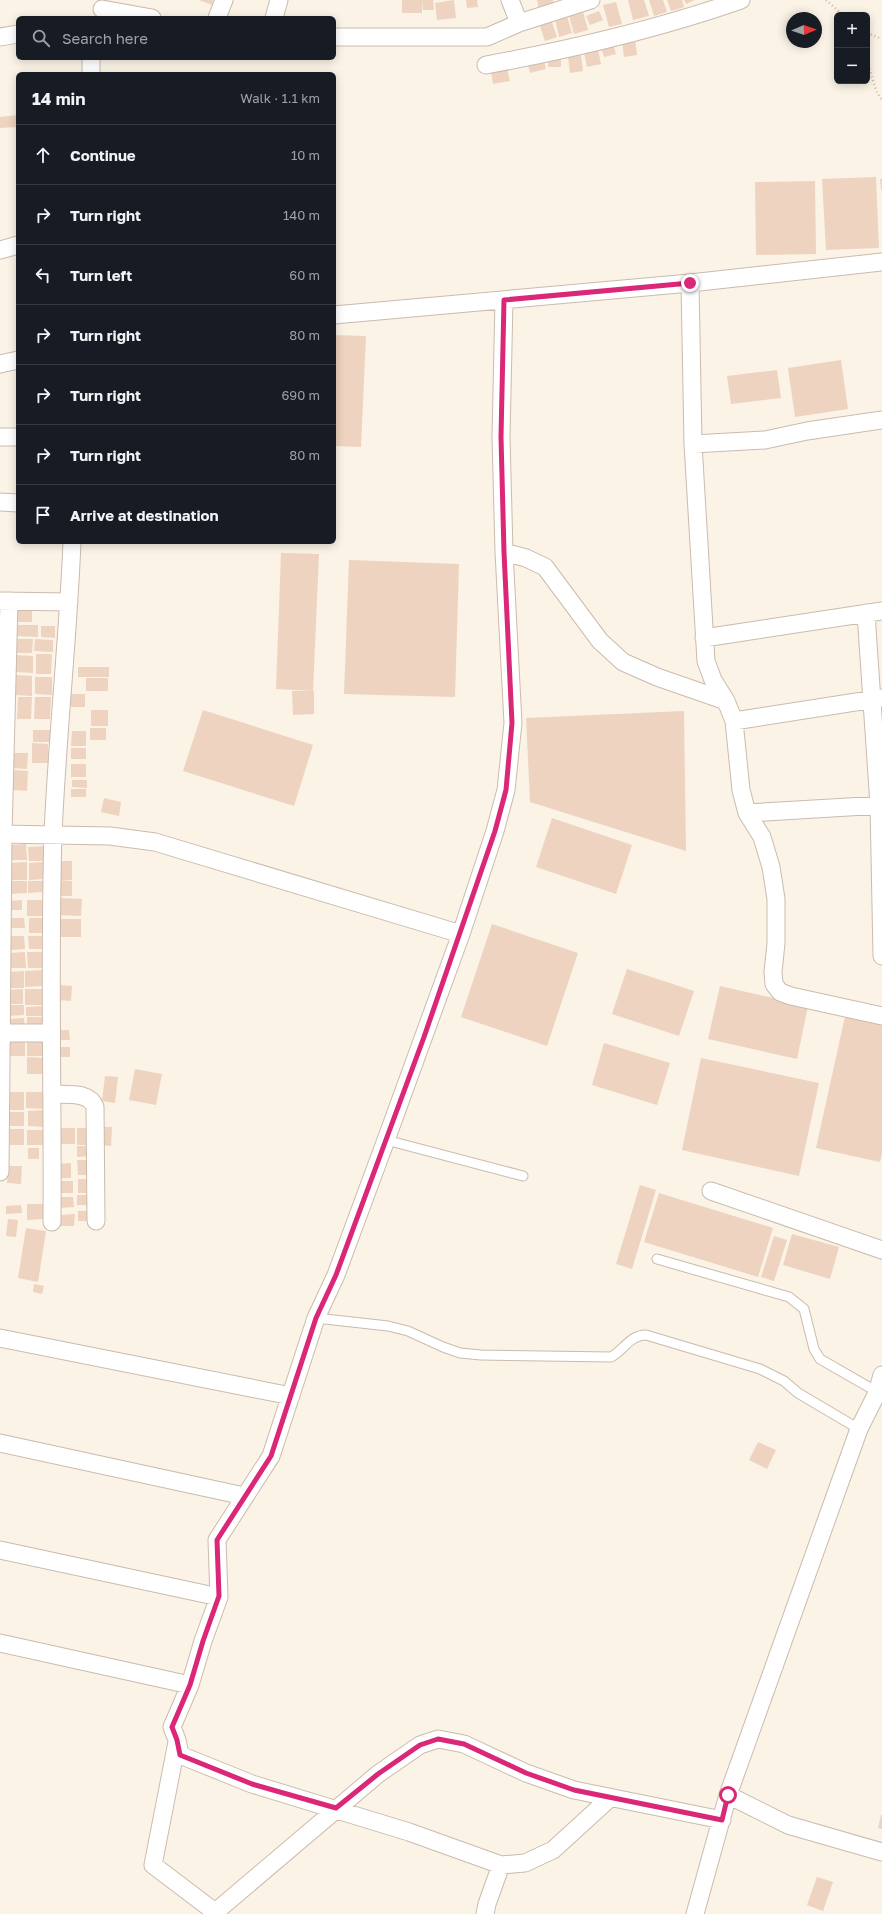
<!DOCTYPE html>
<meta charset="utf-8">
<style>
:root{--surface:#171b24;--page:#242831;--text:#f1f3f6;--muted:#9ea1a6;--line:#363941}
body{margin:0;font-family:"Golos Text",sans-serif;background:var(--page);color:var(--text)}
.controls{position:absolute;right:12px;top:12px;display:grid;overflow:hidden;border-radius:6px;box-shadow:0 2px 10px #0003}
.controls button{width:36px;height:36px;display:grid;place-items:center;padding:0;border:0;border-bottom:1px solid var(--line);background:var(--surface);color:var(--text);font:20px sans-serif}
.compass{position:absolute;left:786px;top:12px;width:36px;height:36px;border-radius:50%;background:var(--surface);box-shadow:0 2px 10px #0003;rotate:88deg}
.stop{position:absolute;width:12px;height:12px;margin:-9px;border:3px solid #db2777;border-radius:50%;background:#fff}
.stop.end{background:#db2777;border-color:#fff;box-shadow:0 1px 4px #0008}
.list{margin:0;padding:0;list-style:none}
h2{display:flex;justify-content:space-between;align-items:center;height:52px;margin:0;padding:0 16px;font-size:17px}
h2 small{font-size:13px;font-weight:400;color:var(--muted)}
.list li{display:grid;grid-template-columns:26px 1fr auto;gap:12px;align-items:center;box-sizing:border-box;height:60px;padding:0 16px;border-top:1px solid var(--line)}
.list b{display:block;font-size:15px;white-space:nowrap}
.list em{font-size:13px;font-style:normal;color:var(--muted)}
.icon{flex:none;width:22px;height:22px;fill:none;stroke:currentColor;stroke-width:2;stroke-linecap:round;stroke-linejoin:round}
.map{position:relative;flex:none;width:882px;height:1914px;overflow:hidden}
.search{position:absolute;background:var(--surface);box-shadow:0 2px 10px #0003;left:16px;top:16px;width:320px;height:44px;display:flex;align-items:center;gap:10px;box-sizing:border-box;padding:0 14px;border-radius:6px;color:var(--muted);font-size:15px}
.panel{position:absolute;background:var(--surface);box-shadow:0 2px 10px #0003;left:16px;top:72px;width:320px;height:472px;border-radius:6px}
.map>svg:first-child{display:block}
.building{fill:#eed3c0}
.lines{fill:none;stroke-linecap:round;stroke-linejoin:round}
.lane-casing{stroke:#cbbbad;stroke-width:11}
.street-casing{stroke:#cbbbad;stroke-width:19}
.path{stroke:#d2b6a3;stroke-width:2.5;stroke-dasharray:1 3;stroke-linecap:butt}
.lane{stroke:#fff;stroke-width:9}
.street{stroke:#fff;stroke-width:17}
.route{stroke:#db2777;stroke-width:5}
</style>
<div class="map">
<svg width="882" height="1914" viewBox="0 0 882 1914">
<rect width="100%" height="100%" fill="#faf3e6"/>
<path class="building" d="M199,0H213L212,5Z
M402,0H422V13H402Z
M422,0H433L434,10H423Z
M454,0L456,18L437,20L435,3Z
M466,0H477L478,7L467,8Z
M537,0H553L554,5L539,9Z
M628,0H644L649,16L633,20Z
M649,0H663L667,12L654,16Z
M667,0H682L684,7L671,11Z
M684,0H695L686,4Z
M616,2L622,24L609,27L603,5Z
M582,8L588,30L574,34L568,12Z
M599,11L603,20L590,25L586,16Z
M567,16L572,33L559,37L555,19Z
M551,19L557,37L545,41L539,23Z
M635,39L637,55L624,57L622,40Z
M613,44L616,54L604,57L601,47Z
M598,49L601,64L587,67L584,52Z
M581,55L583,71L570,73L568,57Z
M561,58V67H548V59Z
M544,61L546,69L530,73L528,64Z
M507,69L510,81L493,84L491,72Z
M18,115V127L0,128V117Z
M876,177L879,248L826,250L822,179Z
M880,179H882V190H881Z
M815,181L816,254L756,255L755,182Z
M334,335L366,336L361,447L334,446Z
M841,360L848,409L795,417L788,368Z
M777,370L781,398L731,404L727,376Z
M281,553L319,554L313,691L276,689Z
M349,560L459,564L455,697L344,694Z
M18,606L32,607V622H17Z
M17,625H38V637L17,636Z
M41,626H55V638L41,637Z
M16,639H33L32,653H15Z
M35,639L53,640V652L34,651Z
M36,654H52L51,674H36Z
M15,655L33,656V673L15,672Z
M78,667H109V677H78Z
M16,675L32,676V696L15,695Z
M35,677H52V695L35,694Z
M86,678H108V691H86Z
M292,691H314V714L293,715Z
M71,694H85V707H71Z
M18,697H32L31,719H17Z
M35,697H51L50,719H34Z
M91,710H108V726H91Z
M203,710L313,745L294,806L183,771Z
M684,711L686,851L530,802L526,718Z
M90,728H106V740H90Z
M33,730H50V742H33Z
M72,731H86V746H71Z
M32,743L48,744V763H32Z
M71,748H86V759H71Z
M12,753H28L27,769L11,768Z
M71,764H86V777H71Z
M13,770L28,771L27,791L13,790Z
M72,780H87V788L72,787Z
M71,789H86V797H71Z
M104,798L121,802L119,816L101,812Z
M552,818L632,845L616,894L536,867Z
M26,844L27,860H10L9,845Z
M46,846L47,861H29L28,847Z
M59,861H72V880H59Z
M27,862V880H10V863Z
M43,862L44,879L29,880V863Z
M58,880L72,881V896H58Z
M8,881H27V893L8,894Z
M28,881H44V892L28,893Z
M59,898L82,899L81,916L58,915Z
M22,900V910H9V901Z
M27,900H43V916H27Z
M8,918H24L25,928H9Z
M29,918H42V933H29Z
M56,919H81V937H57Z
M492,924L578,953L547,1046L461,1017Z
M10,936H24L25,949L11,950Z
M28,936H43V949H29Z
M25,952L26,968H10V953Z
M27,952H44V968H28Z
M627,969L694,991L679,1036L612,1014Z
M44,970V986L25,987V971Z
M24,971V988H9V972Z
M61,985L72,986L71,1001L59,1000Z
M720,986L808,1006L797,1059L708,1039Z
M23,989V1004H9L8,990Z
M25,989H42V1005H25Z
M8,1005H24V1015L8,1016Z
M45,1006V1016H26V1007Z
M846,1012L882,1020V1153L880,1162L816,1148Z
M27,1017H45V1029L27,1030Z
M24,1018L25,1030H10L9,1019Z
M57,1030H69L70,1040H57Z
M7,1039H25V1056H7Z
M27,1039H47V1056H27Z
M604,1043L670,1063L657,1105L592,1085Z
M59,1047H70V1057H59Z
M27,1057L46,1058V1074H27Z
M701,1058L819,1083L799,1176L682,1150Z
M135,1069L162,1074L156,1105L129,1100Z
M105,1076L118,1077L115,1103L102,1101Z
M8,1092H24V1110H8Z
M26,1092H45V1109L26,1108Z
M44,1110V1127L28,1126V1111Z
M9,1112H24V1126H9Z
M100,1127H112L111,1146L99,1145Z
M59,1128H75V1144H59Z
M77,1128H90V1145H77Z
M10,1129H24V1145H10Z
M27,1130H45V1145H27Z
M77,1146H90L91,1156L77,1157Z
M28,1148H39V1159H28Z
M77,1160H92V1175H78Z
M71,1163V1178H57V1164Z
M8,1166H22L21,1184L7,1183Z
M78,1179H90V1193H78Z
M59,1181H73V1193H59Z
M640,1185L656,1190L632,1269L616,1264Z
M659,1193L773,1228L758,1277L644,1242Z
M77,1195H87V1205H77Z
M58,1197H73L74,1207L58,1208Z
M27,1204H43V1219L27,1220Z
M21,1205L22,1213L6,1214V1206Z
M78,1211H89V1221H78Z
M75,1214L74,1226H61V1215Z
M8,1219L18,1220L16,1237L6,1236Z
M26,1228L46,1231L38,1282L18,1278Z
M792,1234L839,1247L830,1279L783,1265Z
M774,1236L787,1240L774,1281L761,1277Z
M34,1284L44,1286L42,1294L33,1292Z
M758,1442L776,1450L767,1469L749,1460Z
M881,1815H882V1829L878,1828Z
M817,1877L833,1882L823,1911L807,1905Z"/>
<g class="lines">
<g class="lane-casing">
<path id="lane" d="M386,1140L523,1176
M657,1259L789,1297L804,1309L814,1349L820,1359L881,1394
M316,1318L388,1326L408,1331L443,1347L460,1353L481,1355L611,1357C624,1350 630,1335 646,1335L760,1369L784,1381L798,1393L859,1429"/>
</g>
<g class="street-casing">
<path id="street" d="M510,0L519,23
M102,9L152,18
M217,18L224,0
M274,18L279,0
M0,37L18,34
M334,37H487L519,23L591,0
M486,65C573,49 658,29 741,0
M91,74V58
M0,250L18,245
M690,283L693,444L706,661L713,680L726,701L734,721L741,790L747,813L762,837L771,867L776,899V943L773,972L774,984L780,992L791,996L882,1016
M504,300L501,437L504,552L513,723L506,790L495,831L461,934L386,1140L336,1275L316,1318L271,1456L217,1540L219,1597L203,1641L190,1685L172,1727L177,1740L180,1755L252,1784L409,1832L501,1865L525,1863L553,1850L610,1798
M334,315L690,283L882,262
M0,364L18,360
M0,437H18
M693,444L765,440L807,431L882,420
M0,502L18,503
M504,552L526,558L545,567L600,641L623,662L657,677L726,701
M0,601L69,602
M866,613L879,805L882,956
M704,638L882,611
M734,721L882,698
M747,813L882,805
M0,834L110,836L155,842L461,934
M0,1033H50
M53,1094C66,1095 89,1091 95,1107L96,1221
M0,1172L3,835L9,601
M711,1191L882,1250
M52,1222C53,1093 49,964 53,835C57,738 68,640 72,542
M0,1338L291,1396
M0,1443L244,1496
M0,1550L219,1597
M0,1643L190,1685
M177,1742L153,1865L215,1912
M728,1795L788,1825L882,1852
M213,1914L378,1774L420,1745L438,1739L464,1744L526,1773L574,1790L722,1820
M485,1914L487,1904L501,1865
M695,1914L728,1795L859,1429L877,1393L882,1375"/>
</g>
<path class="path" d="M826,0L843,15
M867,33L882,39
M867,61L877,93L882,100"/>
<use href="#lane" class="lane"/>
<use href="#street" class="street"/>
</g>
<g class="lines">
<path class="route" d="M690,283L504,300L501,437L504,552L512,723L506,790L495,831L424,1037L336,1275L316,1318L271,1456L217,1540L219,1596L203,1641L190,1685L172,1727L177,1740L180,1755L252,1784L336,1808L378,1774L420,1745L438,1739L464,1744L526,1773L574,1790L722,1820L728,1795"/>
</g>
</svg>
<div class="controls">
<button>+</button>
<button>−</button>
</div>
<svg class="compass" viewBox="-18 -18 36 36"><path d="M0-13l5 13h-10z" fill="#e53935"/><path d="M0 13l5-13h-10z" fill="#9ea1a6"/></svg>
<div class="stop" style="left:728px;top:1795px"></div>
<div class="stop end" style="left:690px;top:283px"></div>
<div class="search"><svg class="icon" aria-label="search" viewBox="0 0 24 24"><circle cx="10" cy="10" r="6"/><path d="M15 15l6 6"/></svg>Search here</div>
<section class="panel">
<h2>14 min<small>Walk · 1.1 km</small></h2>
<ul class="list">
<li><svg class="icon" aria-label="ahead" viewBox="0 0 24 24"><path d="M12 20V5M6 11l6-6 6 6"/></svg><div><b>Continue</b></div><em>10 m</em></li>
<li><svg class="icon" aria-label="right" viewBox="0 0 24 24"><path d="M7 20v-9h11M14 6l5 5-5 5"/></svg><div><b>Turn right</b></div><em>140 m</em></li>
<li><svg class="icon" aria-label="left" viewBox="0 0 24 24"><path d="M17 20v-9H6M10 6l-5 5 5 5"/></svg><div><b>Turn left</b></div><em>60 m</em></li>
<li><svg class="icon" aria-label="right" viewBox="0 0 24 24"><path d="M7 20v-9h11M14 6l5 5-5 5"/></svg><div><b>Turn right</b></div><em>80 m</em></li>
<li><svg class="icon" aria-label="right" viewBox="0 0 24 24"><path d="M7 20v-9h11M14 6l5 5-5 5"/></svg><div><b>Turn right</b></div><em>690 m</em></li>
<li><svg class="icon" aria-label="right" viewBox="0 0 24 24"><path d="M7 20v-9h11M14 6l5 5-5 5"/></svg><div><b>Turn right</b></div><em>80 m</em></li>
<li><svg class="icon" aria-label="arrive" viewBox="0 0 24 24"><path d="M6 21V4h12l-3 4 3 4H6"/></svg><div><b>Arrive at destination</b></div></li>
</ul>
</section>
</div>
